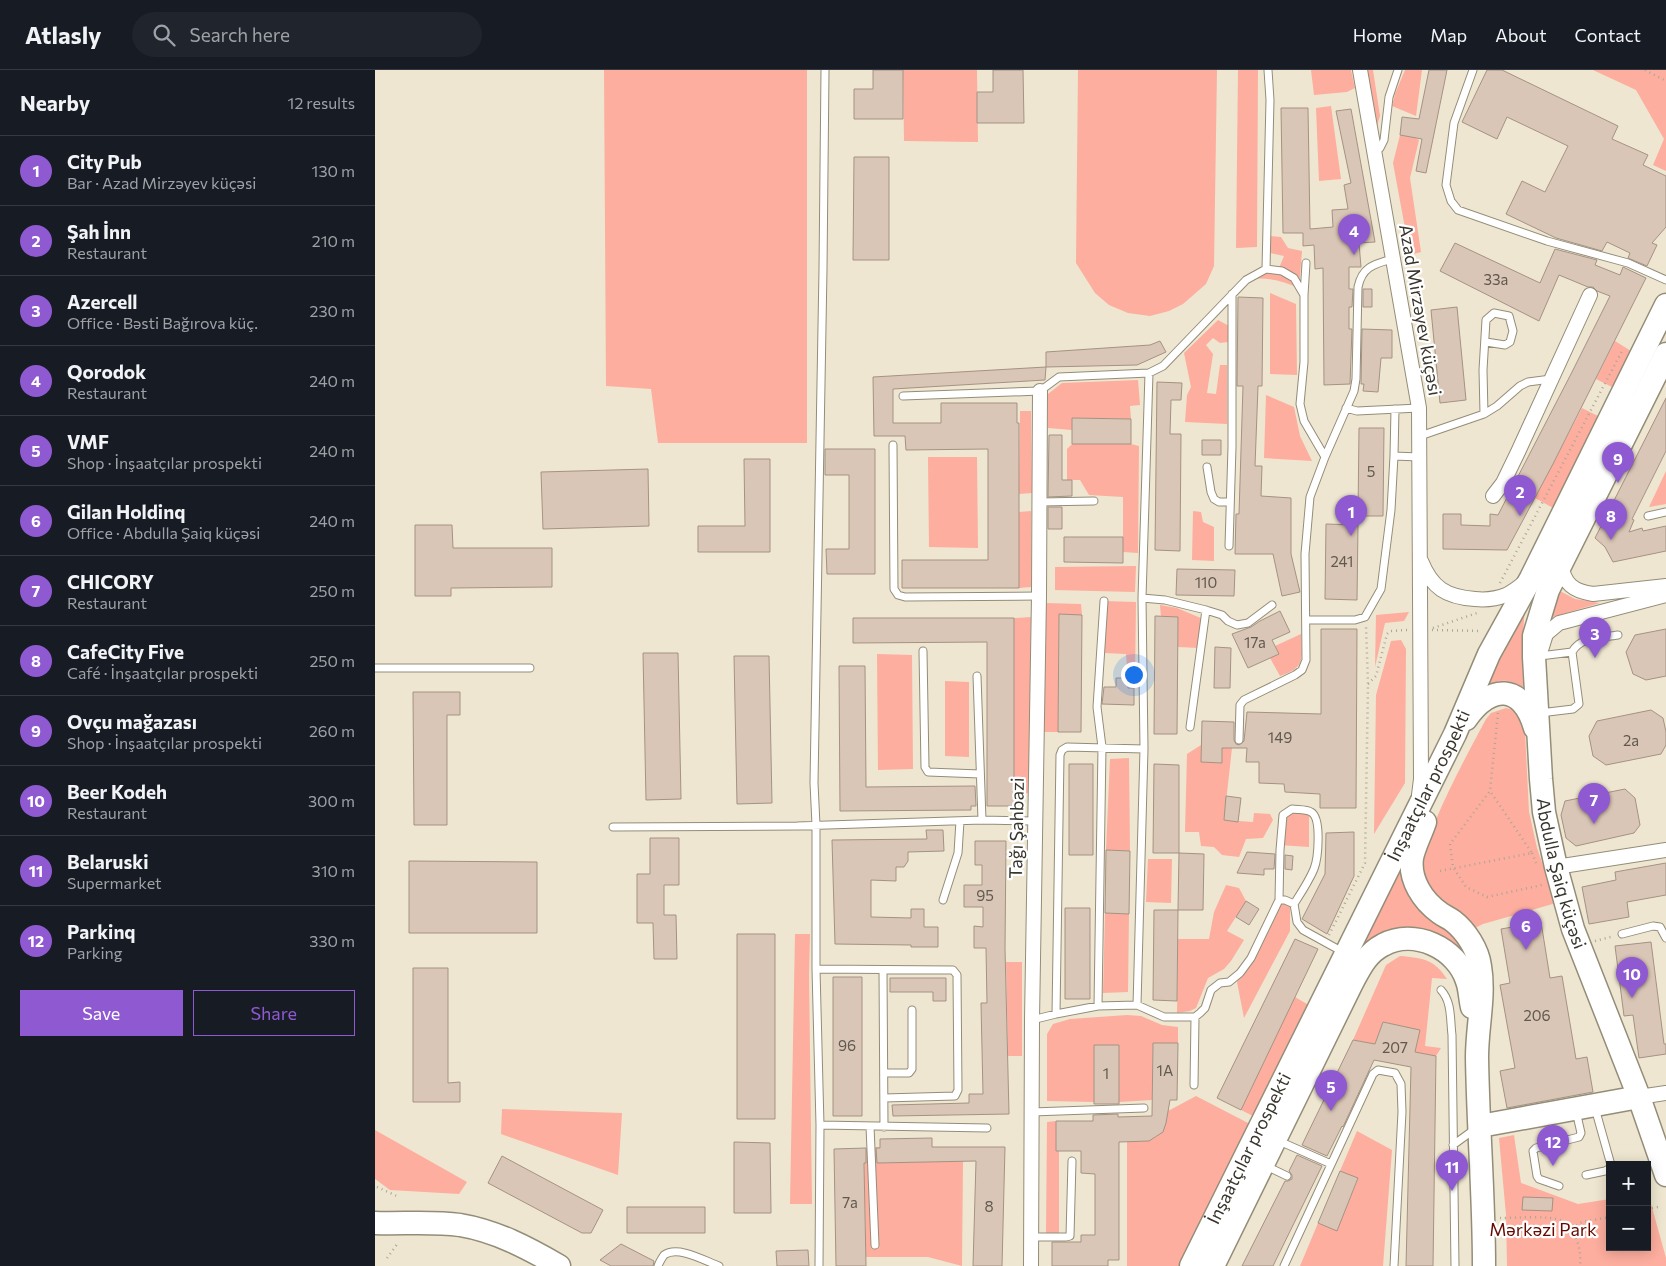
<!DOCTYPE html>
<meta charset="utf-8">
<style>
:root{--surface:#171b24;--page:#20242c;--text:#f1f3f6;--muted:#9ea1a6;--line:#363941;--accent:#8f59d2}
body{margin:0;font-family:Commissioner,sans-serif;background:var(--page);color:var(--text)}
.controls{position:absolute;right:15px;bottom:15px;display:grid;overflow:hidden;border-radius:0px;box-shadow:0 2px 12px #0003}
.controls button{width:45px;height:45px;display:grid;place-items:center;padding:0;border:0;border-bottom:1px solid var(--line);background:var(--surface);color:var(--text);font:25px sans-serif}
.you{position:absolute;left:758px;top:604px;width:18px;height:18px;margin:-12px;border:4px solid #fff;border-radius:50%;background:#1a73e8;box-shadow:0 0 0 8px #1a73e833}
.badge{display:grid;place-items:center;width:32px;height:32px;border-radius:50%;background:var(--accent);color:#fff;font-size:16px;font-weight:700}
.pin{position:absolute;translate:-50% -41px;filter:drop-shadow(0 1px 2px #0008)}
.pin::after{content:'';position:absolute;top:26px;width:18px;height:15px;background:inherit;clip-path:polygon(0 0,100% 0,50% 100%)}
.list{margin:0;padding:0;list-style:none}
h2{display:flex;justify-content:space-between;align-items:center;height:65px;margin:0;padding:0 20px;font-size:21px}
h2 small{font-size:16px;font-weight:400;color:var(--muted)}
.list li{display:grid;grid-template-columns:32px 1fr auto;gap:15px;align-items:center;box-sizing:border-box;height:70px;padding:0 20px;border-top:1px solid var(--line)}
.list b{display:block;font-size:19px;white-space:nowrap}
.list p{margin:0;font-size:16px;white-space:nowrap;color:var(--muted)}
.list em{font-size:16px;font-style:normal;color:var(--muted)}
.actions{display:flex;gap:10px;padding:15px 20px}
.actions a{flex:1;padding:11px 0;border:1px solid var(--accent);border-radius:0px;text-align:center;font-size:18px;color:var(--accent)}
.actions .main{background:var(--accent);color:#fff}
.icon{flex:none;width:28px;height:28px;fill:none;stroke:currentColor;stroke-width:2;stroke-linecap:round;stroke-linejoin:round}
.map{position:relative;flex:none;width:1291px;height:1196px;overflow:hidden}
header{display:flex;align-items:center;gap:30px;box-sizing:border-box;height:70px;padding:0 25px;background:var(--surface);border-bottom:1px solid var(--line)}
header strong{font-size:24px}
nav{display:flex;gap:28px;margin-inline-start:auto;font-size:18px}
.search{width:350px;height:45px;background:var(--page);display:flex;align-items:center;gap:12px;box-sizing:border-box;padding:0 18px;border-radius:28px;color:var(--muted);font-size:19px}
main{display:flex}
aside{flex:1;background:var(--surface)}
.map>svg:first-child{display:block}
.green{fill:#fdae9e}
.building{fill:#dac6b6;stroke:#a49283}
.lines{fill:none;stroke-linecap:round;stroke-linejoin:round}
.lane-casing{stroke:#938d78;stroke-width:9}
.street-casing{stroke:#938d78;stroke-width:16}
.primary-casing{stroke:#938d78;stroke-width:25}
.path{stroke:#aca695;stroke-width:2.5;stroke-dasharray:1 4;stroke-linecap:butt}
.lane{stroke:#fff;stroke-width:7}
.street{stroke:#fff;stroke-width:14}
.primary{stroke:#fff;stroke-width:22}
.labels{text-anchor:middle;stroke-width:4.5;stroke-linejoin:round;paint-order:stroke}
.number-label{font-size:15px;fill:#60594f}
.street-label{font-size:18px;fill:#38352d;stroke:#fff}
.park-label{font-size:18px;fill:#640a00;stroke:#fff}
</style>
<header>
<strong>Atlasly</strong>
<div class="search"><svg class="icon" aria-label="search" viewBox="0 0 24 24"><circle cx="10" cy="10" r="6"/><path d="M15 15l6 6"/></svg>Search here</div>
<nav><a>Home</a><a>Map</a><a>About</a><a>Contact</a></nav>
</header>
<main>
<aside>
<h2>Nearby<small>12 results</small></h2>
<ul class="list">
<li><span class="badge">1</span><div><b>City Pub</b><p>Bar · Azad Mirzəyev küçəsi</p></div><em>130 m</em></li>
<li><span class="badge">2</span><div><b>Şah İnn</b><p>Restaurant</p></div><em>210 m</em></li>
<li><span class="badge">3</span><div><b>Azercell</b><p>Office · Bəsti Bağırova küç.</p></div><em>230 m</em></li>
<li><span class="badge">4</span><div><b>Qorodok</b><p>Restaurant</p></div><em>240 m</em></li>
<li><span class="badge">5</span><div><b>VMF</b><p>Shop · İnşaatçılar prospekti</p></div><em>240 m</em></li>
<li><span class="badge">6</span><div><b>Gilan Holdinq</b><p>Office · Abdulla Şaiq küçəsi</p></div><em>240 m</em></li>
<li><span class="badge">7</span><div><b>CHICORY</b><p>Restaurant</p></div><em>250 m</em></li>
<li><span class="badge">8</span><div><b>CafeCity Five</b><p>Café · İnşaatçılar prospekti</p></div><em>250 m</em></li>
<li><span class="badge">9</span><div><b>Ovçu mağazası</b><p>Shop · İnşaatçılar prospekti</p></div><em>260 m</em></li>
<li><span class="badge">10</span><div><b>Beer Kodeh</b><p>Restaurant</p></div><em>300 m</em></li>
<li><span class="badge">11</span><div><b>Belaruski</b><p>Supermarket</p></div><em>310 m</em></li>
<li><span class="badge">12</span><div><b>Parkinq</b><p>Parking</p></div><em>330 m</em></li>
</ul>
<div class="actions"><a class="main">Save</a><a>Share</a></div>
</aside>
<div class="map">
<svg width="1291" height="1196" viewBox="0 0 1291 1196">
<rect width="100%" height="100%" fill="#eee6d0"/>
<path class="green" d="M229,0H432V373H283L276,319L231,316Z
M528,0H602L603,72L529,71Z
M703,0H842L839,196L831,214L808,234L794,241L775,246L753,243L734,235L720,223L701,193Z
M863,0H883L882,177L861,178Z
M936,0H976L980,18L972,22L939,25Z
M990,0H998L1005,46L1001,59Z
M1030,0H1047L1041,46L1017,36L1020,24Z
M1218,0H1291V101L1278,95L1289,69L1261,20Z
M956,36L966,109L944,111L941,38Z
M1025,65L1039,67L1044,70L1035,108L1046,182L1035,185L1018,93Z
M894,166L906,167L913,178L927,181L924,218C907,211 894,207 876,209L886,197L904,198L909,186L891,182Z
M895,223L921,234L922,305L895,304Z
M843,250L854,256L853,272L845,273L838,268L831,275L838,284L832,323L841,324L845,295H852V354L810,352L812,325L816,317L809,283Z
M1240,271L1256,281L1237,317L1221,309Z
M763,310L765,335L755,336L756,349L697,348V360L673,358V324L687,313Z
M891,325L919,337L925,366L937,391L889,388Z
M1207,338L1227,348L1180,439L1160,428Z
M645,341H656L657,423L644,424Z
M697,374H756L764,376L763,483L748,482V427L714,425L705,410H692V379Z
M553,387H602L603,478L554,477Z
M1291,401V434L1274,437Z
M656,441V517L644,518V442Z
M818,441L826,442L828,452L839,457V491L817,490Z
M761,496L760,522L680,520V497Z
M1183,520L1200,529L1225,533L1174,548Z
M729,531L761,532L760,607L753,608L751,584L729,583Z
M670,533L706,534L707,545H684L683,662H668Z
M785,535L802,538L828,549L824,578L803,577V547H786Z
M1150,536L1147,578L1148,617C1133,609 1128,609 1112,615Z
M1034,542L1029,551L1010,553L1000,597L1001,545Z
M656,547L654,723L639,724V548Z
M926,564C926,589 932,597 905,606L895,588L904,584L900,576Z
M1026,570L1031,579L1030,713L999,764L1001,625L1016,571Z
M502,584L537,585L538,699L503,700Z
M570,611L594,612V687L570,686Z
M1131,638L1139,640L1147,649L1150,662L1154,742L1162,778L1181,833L1108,854L1100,858C1084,845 1053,825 1048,804C1041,775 1096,678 1111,649L1116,643Z
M826,675V692L847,693V678H857L849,750L878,752L879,743L895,744L898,750L888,768L871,769L864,787L847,785L839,777L826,776L824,762H810L812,684Z
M754,688L755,781L731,780L735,689Z
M912,743H934V777L904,775Z
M1029,787L1095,889L1019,860L1005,864L985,878Z
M773,789H797L796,833L771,832Z
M851,815L864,818L871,831L852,861L869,870L856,891L849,899L833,908L821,938L815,941L802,943L803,869H834L839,842Z
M901,831H915V861L869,948L862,912L892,860Z
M730,843L754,844L753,922L728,923Z
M420,864H435L434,905L437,1134H415Z
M1025,886C1048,888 1059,889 1072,909L1057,908L1050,976L1066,978L1061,986L1040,982L1045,960L1008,952L1000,974L978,970L1011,895Z
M631,892H647V986H633Z
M920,927L937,937L880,1047L866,1040Z
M752,945L766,946L787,955L803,957V973H778L777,1030L744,1032V976L720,975L719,1032L672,1031V964L678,954L695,949Z
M821,1026L875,1054L806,1194L804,1196H752V1072C779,1071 789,1070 793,1041Z
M127,1039L247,1043L243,1105L126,1064Z
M681,1051V1081H684V1163H671L672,1052Z
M0,1060L92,1112L84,1124L15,1120L0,1109Z
M982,1061L1017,1080L1008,1196H925L943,1153L962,1160L983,1109L965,1101Z
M1139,1065L1146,1113L1203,1134L1235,1129V1177H1272L1273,1123L1291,1188V1196H1132L1131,1145L1124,1068Z
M505,1077L506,1093L588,1091L587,1196L553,1187H491L489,1078Z"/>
<path class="building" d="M498,0H528V49H479V19H498Z
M618,0H648L649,53H602V22H618Z
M1054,0H1072L1051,103L1041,101L1047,69L1025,65L1027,47L1044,49Z
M1112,0H1127L1243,56L1237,69L1273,85L1268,95L1291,106V157L1277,173L1282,175L1272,196L1253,188L1255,183L1232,172L1227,181L1181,168L1131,144L1147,111L1170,122L1193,76L1132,47L1122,69L1087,52Z
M906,38H933L935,159L958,157L957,140L973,139L969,115L976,113L961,41L976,39L1000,172L984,173L986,197H974V219H978L977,237H974V259H977L975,314L949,315L948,198L940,199L939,175L928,176V163H908Z
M479,87H514V190H478Z
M1080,173L1165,213L1180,179L1222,190L1220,195L1245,205L1248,197L1271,208L1178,394L1132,480L1068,479V444H1086V455L1115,456V444L1123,445L1196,304L1235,226L1222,221L1218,217H1213L1184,205L1164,251L1065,201Z
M988,219H997V237H988Z
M863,227L888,228L887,316H883L880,396H887L886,426L916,428V484L925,522L907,526L898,484H860L861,444H864L868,316H862Z
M1082,237L1091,330L1065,333L1056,240Z
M987,259L1017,260V288H1006L1003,322L988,321L989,314H986Z
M785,271L791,282L762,295L671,297V282L775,275Z
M671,297L670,310L518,319V353H566V333H642V353H644V518H527V490H613V379L531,380L530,366H499L498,307Z
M782,312L807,313L806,330H796L795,364H806L805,481L780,480Z
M1291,328V381L1257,449L1259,450L1254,462L1267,458L1268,461L1291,456V481L1238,492L1230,477L1220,468Z
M697,348L756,349V374H697Z
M984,358H1009L1008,446H983Z
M674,365H687V410H697V426L673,427Z
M827,370H846V385H827Z
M450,379H500V504H452L451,479H474V405H450Z
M369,389H395V482H323V456H370Z
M273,399L274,456L168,459L166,402Z
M673,437H687V459H673Z
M951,454L983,455L982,530L950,529Z
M40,455H77L78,478H177V517L76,518V526H40Z
M689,467H748V493L689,492Z
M802,499L860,500L859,526L801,525Z
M905,541L915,562L897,570L904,584L873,598L857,564L876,557L885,551Z
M684,544L707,545L706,662H683Z
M780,546L803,547L802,664H779Z
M478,548H639V736H612V572L478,573Z
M946,559H982L981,738H945V724L910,722L909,714L884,713V692H871L872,678H847V693L826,692L827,651L859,652V670L861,674L864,675L869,671L872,642L946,644Z
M1291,559V606L1271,610L1258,604L1251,582L1260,565Z
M840,577L856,578L855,618H839Z
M268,583H303L306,729L271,730Z
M359,586H394L397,733L362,734Z
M464,596H490L491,717L600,716L601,736H596V740L465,741Z
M741,608H753V618H759V635L727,634L729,617H741Z
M38,622H85V645H72V755H39Z
M1276,640L1288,648L1291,662V675L1286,684L1231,695L1218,686L1214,666L1222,651Z
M694,694H718V785H694Z
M779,694L804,695V783H778Z
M1250,719L1260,728L1265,755L1259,763L1201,776L1191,768L1186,745L1190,731Z
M851,726L866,728L863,752L849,750Z
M551,760H568L569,781L533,782V791L529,797H521V811L496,810V847L536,848V839H549V857H563V877H536V875L460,874L457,770L552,769Z
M979,762V806L952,864L927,849L950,804L951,763Z
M275,768H304V815H289V845H301L302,889H279L278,853H262V804H275Z
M600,771H631L630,878L634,1044L518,1046L517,1035L594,1033V1024H608L606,933H612L611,878H599V856L608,857V837H589V815H607V795H600Z
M731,780L755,781L754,844L730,843Z
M872,782L900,784L899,799H889V805L862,803Z
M804,783L829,784L828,840H803Z
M910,785L918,786L917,800L910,799Z
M34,791L162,792V863H34Z
M1291,793V825L1252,832L1254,847L1214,854L1207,817L1241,810L1240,802Z
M871,831L884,839L874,855L861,847Z
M690,838H715V929H690Z
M779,840H803L802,931L778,930Z
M1166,852L1175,908L1187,906L1201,989L1212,987L1218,1022L1132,1038L1125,1001L1140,998L1125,915L1135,913L1126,859Z
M362,864H400V1049H362Z
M920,869L943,879L866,1040L842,1028Z
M1276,872L1289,974H1291V984L1264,988L1258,945L1249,946L1240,876Z
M38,898H73V1013L85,1012V1032H38Z
M458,907H487V1046H458Z
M515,908H571V931H558V922H515Z
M1008,952L1045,960L1040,982L1061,986L1058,1196H1031L1036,997L999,990L968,1057L967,1056L952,1086L927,1075L978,970L1000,974Z
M778,973H803L802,1030H795L791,1053L788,1062L774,1071L744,1072V1190H733V1196H677V1172H706V1165H720V1104L706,1103V1081H681V1051H718V1045L743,1044V1047L777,1046Z
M719,975H744V1034H719Z
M557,1068V1077H630L627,1196H598L601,1091L502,1093L501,1078H505V1069Z
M359,1072L395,1073L396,1143H359Z
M491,1078V1093H489L491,1196H461L459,1079Z
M922,1085L947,1096L898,1196H867L910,1111H913L917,1109V1105L914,1101Z
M127,1086L228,1140L216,1163H207L113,1113Z
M965,1101L983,1108L962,1161L943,1153Z
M1148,1127L1178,1128L1177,1141L1147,1140Z
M252,1137H330V1163H252Z
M246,1174L279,1191L278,1196H236L225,1190Z
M433,1180L434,1196H402L401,1181Z"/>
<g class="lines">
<g class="lane-casing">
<path id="lane" d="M1098,0L1079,53L1071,115L1076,131L1083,140L1172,171L1253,193L1291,210
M999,82L1005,78L1009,70L1014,27L1023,0
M891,199L895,30L893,0
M929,225L931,193
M528,326L665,321L684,307L774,303L788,296L871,210L891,199L907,201L919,208L929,225V292L925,334L929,351L950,387
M971,338L982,341L1044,338
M1109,344L1108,300L1111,250L1119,243L1134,246L1138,261L1135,272L1130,275L1111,272
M1045,366L1109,344L1122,336L1145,316L1153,312L1176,309
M518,375L519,519L523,525L530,527L664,526
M1019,386L1020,339
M832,397L836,422L839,429L844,432H855
M665,432L719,431
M1273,446L1291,442
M854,476L857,377V224
M767,528L790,530L831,540L847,545L853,551L862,555L873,553L897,535
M932,550H980L990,547L1006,519L1016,440L1019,386L1044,387
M548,581L550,697L553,702L605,704
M1197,582C1206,566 1226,568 1243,565
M1165,586L1197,582L1204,634L1198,639L1165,643
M0,598H155
M602,606L607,750
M815,657L831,540
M864,670L865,635L869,630L920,605L927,600L931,590L930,484L935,427L950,387L979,321L981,309L983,217C987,197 999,194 1017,189
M238,757L422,756L607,750L660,751
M568,830L583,783L585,751
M904,830H910L919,834L922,852L928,860L968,882
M1247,864L1278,856L1285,857L1291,868
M441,899L578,900L582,905L583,1020L580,1026L509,1028
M508,900L509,1057
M1066,920C1077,932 1075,949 1077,965L1080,1196
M762,935L769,679L767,528L774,303
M723,936L727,677L722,637L729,531
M681,944L685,685L687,680L692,677L769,679
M657,950L681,944L723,936L762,935L789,947H820L825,943L830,938L836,920L845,913L854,912L865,903L876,888L904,830L905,780L908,745L917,739C922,740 931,739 936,742C947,748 943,789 939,799C934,811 926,823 919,834
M509,1003H534L537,999V940
M819,1015L820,947
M1220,1038L1236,1095
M657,1042L769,1038
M445,1055L612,1058
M495,1056L500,1175
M904,1071L956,1094
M1078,1075L1100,1059
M889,1095L912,1106
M1211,1105L1230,1101L1235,1098
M1184,1116L1164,1109L1162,1106L1158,1081L1161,1078L1204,1067L1206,1063L1201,1041
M657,1167H691L695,1166L697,1091
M283,1196C284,1193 287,1188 289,1185C303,1175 330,1191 344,1196
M444,1196L445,1055L441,899V755L439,713L448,199L450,0
M909,1196L998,1004L1003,1000L1020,1003L1026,1014L1027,1042L1019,1196"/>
</g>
<g class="street-casing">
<path id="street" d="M985,0L1044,338L1046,709L1044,725
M1118,426L1128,413L1143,382L1215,225
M1046,491C1057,518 1071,527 1100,529C1110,530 1121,529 1131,525C1138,522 1144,517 1150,512
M1186,494C1189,514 1198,521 1218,524L1291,516
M1166,580L1171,564L1184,553L1291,525
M1181,797L1291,780
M1264,1027L1291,1023
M656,1196L657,950L664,526L665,321"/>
</g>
<g class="primary-casing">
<g id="primary">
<path id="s1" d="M1291,284L1173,520L1159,566V587L1166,709L1169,742L1181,797L1198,859L1264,1027L1291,1105"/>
<path d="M1091,649C1115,614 1147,613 1160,658"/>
<path d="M1050,752C1046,764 1039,777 1037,788C1034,810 1048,831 1065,843C1069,846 1074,848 1078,851C1091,861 1103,880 1105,896C1110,926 1102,957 1102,987C1103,1057 1109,1126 1109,1196"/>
<path d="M1105,1056L1264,1027"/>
<path d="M0,1153C28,1154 57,1151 85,1155C121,1161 153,1178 184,1196"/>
<path id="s2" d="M816,1196L1080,664L1114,584L1156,508L1291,235"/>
<path d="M838,1196L977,913C985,898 992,883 1008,875C1039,858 1082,878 1092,911C1095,919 1095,929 1097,937"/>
</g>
</g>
<path class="path" d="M1270,0L1291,11
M1125,513L1247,281
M1058,558L1102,543
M1057,560L1107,561
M993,614L1001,606L1012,564L1015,561L1032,560
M1123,643L1115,721L1075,774L1078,797L1091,817L1112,827L1167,815
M1157,783L1161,793
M1065,801L1157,783L1115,721
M954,865L990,793L993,614L991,556
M1220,871L1239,866
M2,1117L24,1127
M1272,1139L1283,1137
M1125,1148C1141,1148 1175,1145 1188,1151C1195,1155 1198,1162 1201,1169C1205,1177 1206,1187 1205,1196
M1197,1158L1207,1152L1235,1147
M12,1188L23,1173"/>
<use href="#lane" class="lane"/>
<use href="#street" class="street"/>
<use href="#primary" class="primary"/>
</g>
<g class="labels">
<g class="number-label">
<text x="1121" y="215">33a</text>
<text x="996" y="407">5</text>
<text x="967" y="497">241</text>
<text x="831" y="518">110</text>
<text x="880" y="578">17a</text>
<text x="905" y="673">149</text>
<text x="1256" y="676">2a</text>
<text x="610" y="831">95</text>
<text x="1162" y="951">206</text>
<text x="472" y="981">96</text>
<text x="1020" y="983">207</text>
<text x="790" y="1006">1А</text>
<text x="731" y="1009">1</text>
<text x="475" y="1138">7а</text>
<text x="614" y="1142">8</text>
</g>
<g class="street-label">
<text transform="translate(1045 240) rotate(80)" y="6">Azad Mirzəyev küçəsi</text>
<text dy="6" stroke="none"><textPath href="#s2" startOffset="536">İnşaatçılar prospekti</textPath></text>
<text transform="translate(642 758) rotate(-89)" y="6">Tağı Şahbazi</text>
<text dy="6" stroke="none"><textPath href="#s1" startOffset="552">Abdulla Şaiq küçəsi</textPath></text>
<text dy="6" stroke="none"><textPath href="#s2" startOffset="131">İnşaatçılar prospekti</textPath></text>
</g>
<g class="park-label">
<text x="1168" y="1166">Mərkəzi Park</text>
</g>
</g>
</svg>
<div class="controls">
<button>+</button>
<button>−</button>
</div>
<div class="you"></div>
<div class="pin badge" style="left:976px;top:466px">1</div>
<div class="pin badge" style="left:1145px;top:446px">2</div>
<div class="pin badge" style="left:1220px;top:588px">3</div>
<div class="pin badge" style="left:979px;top:185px">4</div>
<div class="pin badge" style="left:956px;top:1041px">5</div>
<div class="pin badge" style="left:1151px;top:880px">6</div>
<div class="pin badge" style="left:1219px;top:754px">7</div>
<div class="pin badge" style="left:1236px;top:470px">8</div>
<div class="pin badge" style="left:1243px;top:413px">9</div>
<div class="pin badge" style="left:1257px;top:928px">10</div>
<div class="pin badge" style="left:1077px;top:1121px">11</div>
<div class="pin badge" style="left:1178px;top:1096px">12</div>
</div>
</main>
